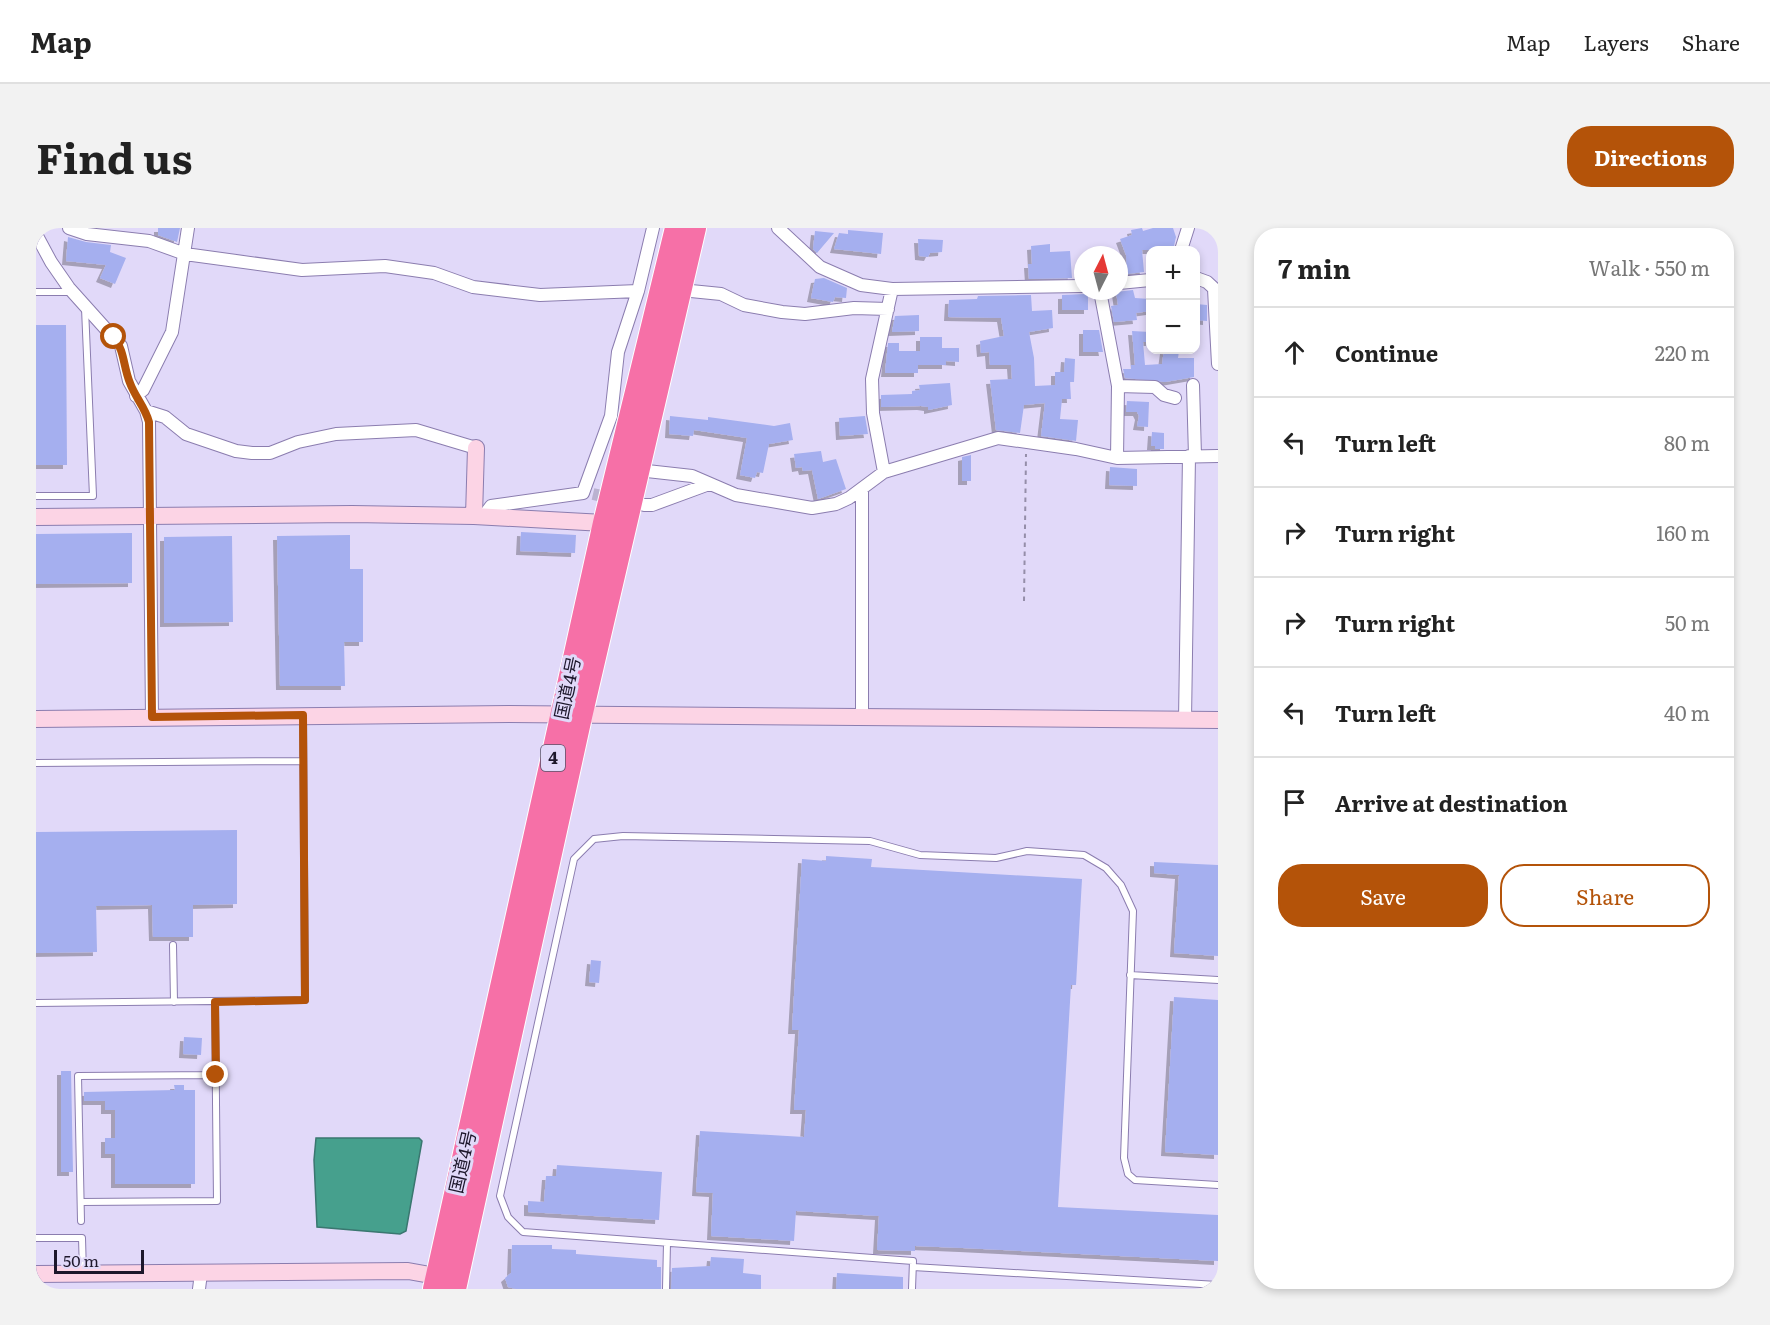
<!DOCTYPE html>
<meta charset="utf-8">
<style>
:root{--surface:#fff;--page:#f2f2f2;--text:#222;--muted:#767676;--line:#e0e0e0;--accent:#b45309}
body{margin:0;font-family:Literata,"Noto Sans JP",serif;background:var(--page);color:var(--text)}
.controls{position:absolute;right:18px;top:18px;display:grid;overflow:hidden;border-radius:12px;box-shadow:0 3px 9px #0003}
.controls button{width:54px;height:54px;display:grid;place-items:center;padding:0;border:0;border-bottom:2px solid var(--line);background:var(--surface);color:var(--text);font:30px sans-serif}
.compass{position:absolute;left:1038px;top:18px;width:54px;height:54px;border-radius:50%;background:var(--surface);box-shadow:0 3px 9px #0003;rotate:6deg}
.scale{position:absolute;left:18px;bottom:15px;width:90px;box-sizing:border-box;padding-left:6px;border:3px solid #1d172b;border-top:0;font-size:16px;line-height:21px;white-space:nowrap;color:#1d172b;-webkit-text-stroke:4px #e1d9f9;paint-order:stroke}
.stop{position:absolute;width:18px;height:18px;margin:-14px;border:4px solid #b45309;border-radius:50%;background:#fff}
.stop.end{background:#b45309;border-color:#fff;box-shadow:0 2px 6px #0008}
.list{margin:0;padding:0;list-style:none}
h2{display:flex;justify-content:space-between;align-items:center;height:78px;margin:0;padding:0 24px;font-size:26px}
h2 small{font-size:20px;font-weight:400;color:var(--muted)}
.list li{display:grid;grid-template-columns:39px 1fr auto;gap:18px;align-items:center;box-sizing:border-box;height:90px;padding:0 24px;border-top:2px solid var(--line)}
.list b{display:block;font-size:22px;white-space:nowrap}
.list em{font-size:20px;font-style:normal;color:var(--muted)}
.actions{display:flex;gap:12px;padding:18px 24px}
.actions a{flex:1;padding:14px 0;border:2px solid var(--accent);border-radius:24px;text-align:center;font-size:21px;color:var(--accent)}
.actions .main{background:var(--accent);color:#fff}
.icon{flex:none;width:33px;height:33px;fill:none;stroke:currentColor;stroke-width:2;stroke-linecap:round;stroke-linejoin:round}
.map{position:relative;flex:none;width:1182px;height:1061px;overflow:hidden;border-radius:24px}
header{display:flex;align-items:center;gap:36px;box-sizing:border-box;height:84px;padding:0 30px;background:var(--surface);border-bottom:2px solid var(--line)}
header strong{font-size:28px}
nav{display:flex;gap:33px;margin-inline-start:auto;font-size:21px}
.intro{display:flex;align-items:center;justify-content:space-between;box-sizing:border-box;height:144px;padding:0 36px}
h1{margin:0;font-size:42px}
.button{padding:15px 27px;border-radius:24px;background:var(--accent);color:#fff;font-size:21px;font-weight:700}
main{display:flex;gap:36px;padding:0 36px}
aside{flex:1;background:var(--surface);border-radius:24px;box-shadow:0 3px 9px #0003}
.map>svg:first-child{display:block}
.water{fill:#46a08d;stroke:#3a7770;stroke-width:1.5}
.building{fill:#a5afef;filter:url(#shadow)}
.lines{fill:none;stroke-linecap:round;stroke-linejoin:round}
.street-tunnel{stroke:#bab2d0;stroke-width:12;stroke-dasharray:12 6;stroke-linecap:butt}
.lane-casing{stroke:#8b7daf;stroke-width:8}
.street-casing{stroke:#8b7daf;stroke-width:14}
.secondary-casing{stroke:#8b7daf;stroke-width:18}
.highway-casing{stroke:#fff;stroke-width:24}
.path{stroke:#958ea9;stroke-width:2;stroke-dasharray:4.5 4.5;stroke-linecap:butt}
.lane{stroke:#fff;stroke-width:6}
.street{stroke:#fff;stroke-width:12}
.secondary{stroke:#fcd4e5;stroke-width:16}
.highway{stroke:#f670a7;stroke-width:22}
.route{stroke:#b45309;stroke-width:8}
.labels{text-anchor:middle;stroke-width:6;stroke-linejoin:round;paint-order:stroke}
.shield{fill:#e1d9f9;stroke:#585169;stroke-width:1.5}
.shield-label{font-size:16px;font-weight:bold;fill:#1d172b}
.street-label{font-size:18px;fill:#1d172b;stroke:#e1d9f9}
</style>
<header>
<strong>Map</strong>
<nav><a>Map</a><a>Layers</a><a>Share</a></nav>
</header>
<div class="intro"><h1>Find us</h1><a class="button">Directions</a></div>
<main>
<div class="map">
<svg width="1182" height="1061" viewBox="0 0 1182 1061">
<defs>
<filter id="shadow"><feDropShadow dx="-4" dy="4" stdDeviation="0" flood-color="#0004"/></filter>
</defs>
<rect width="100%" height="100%" fill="#e1d9f9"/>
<path class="water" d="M280,910H383L386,913L370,1003L364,1006L281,999L278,932Z"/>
<path class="building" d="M122,0H144L141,14L122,7Z
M1106,0L1107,3L1117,0H1137L1140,9L1138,18L1124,22H1106L1108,44L1091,46L1090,27L1084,11L1096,7L1095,2Z
M812,2L847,5L845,26L798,21L803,5L812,6Z
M779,3L798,5L781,25L777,21Z
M32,9L50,14L75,17L74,24L90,30L79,56L64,50L70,37L30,33Z
M882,11L907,12L906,24L894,25L892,29L883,28Z
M1014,16V24L1034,23L1036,50L993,51L992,36H996L995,18Z
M788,50L811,60L810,70L799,69L797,74L775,70L779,51Z
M1097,62L1099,70L1114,71V83L1100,85L1101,92L1078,94L1075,78L1082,77L1080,64Z
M1049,66H1052V82H1026V67Z
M995,67L996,83L1016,82L1017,100L993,104L998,130L999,158L1019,157V144H1028L1029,130L1039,131L1038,154H1034L1035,171H1026L1024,191L1042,192L1040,213L1005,208L1009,175L988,177L984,205L960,202L954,152L976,151L975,137H954L953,124L945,125L944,113L968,108L965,90L912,89L913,72L941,71L942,68Z
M1160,76L1171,77V93L1160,92Z
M883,87V103L856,104L859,88Z
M0,97H30L31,237H0Z
M1047,102H1063L1067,124H1047Z
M1096,103L1114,104V114H1107L1109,137L1126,136L1128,122L1143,123L1142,130H1158V149L1129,154L1089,150L1087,141H1095V137H1099Z
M884,109H906V120H923V134L910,133V137H882V145H849L852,115H863V123H884Z
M914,155L916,177L892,182V179L885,178L845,179V167L876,166V163L884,162L883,157Z
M1091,173L1113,174L1112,199L1101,198L1103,188L1101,184H1090Z
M634,188L672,192V189L738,198L754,195L757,212L733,216L727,245L721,244L719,250L704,247L711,210L658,202L657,208L633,206Z
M829,188L832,206L804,208L803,190Z
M1116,204L1128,205V221H1119V218H1115Z
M785,223L787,234L800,231L810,261L782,271L776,242L767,243L766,239L760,240L758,226Z
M935,227V253H926V229Z
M1074,239L1101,241V258L1073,257Z
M485,304L540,307L539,325L484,323Z
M96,305V355L0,356V306Z
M314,307V341H327V414H308L309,458H244L241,308Z
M196,308L197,394L128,395V309Z
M201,602V676L157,677V709H117L116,677L60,678L61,724L0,725V604Z
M790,628L836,631L835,639L1046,651L1040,757H1035L1022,979L1182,987V1033L927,1020L879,1018V1023L841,1022L843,988L760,983L758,1013L675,1008L677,965L660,964L664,903L768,909L770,882H758L763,802H756L766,631L790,633Z
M1118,634L1182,637V728L1138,725L1143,647L1118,645Z
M555,732L565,733L563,755L553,754Z
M1138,769L1182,772V927L1129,924Z
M148,809L166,810L165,827L147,826Z
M25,843H35L37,944H25Z
M138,857H148V862H159V956H79V926H69V910H79V882H69V873H48V864L139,862Z
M521,937L626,944L623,992L492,984V973L508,974L510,948H520Z
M476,1017H516V1021L540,1022V1026L621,1032V1039H625V1061H480L472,1059L469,1050L475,1045Z
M675,1029L708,1031L707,1045L725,1047V1061H635L636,1040L674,1038Z
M801,1045L867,1049V1061H800Z"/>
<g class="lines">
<path class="street-tunnel" d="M557,266L579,271"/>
<g class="lane-casing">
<path id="lane" d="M0,64H35
M0,268H57L49,80
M0,535L267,533
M137,717L138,774
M1094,747L1182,752
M0,775L269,772L267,490
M45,974L181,973L179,774
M45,993L42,848L180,847
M0,1010H46L47,1045
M877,1039L1182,1057
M630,1061L631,1015
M876,1061L877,1033L487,1004L472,989L464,968L538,631L558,611L587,608L834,613L884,627L960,630L991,623L1048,627L1070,640L1077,648L1085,657L1097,683L1088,930L1092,946L1099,952L1182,957"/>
</g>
<g class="street-casing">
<path id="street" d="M33,0L51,6L113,13L149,26L266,42L349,38L398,45L437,59L504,67L602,63
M742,0L784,39L825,57L856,61L1047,58
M0,6L15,34L33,60L85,118L93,153L110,183L113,194L116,489
M1145,22L1152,0
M1160,50L1171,54L1182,64
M1083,55L1114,52
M1178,61L1182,136
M645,62L685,66L708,77L746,84L769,86L818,80L852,81
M1064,63L1082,158L1081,230
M1157,157L1159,228
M1082,158L1119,159L1128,167L1139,170
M100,168L107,162L136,104L152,0
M110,183L129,189L150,206L200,223L216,225H234L262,214L300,206L380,202L440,220
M602,242L656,248L700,267L776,280L800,276L813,270L848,244L962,210L1040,221L1081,230L1182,228
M848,244L837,185L836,151L856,61
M826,262V490
M608,277H616L673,256
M447,289L455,278L547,265L575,188L582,124L602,63L617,0
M1149,492L1153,228
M163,1061L165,1045"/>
</g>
<g class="secondary-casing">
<path id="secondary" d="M438,288L440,220
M0,289L316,286L438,288L568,295
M0,491L473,486L1182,492
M0,1046L372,1043L411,1050"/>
</g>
<g class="highway-casing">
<path id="highway" d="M398,1061L568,295L640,0
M419,1061L545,489L659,0"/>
</g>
<path class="path" d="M988,373L990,226"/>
<use href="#lane" class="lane"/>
<use href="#street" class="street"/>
<use href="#secondary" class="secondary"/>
<use href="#highway" class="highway"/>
</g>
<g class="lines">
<path class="route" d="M78,109C89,124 87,138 94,155C99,169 109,179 113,194L116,489L267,487L269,772L179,774L180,847"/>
</g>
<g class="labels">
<rect class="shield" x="505" y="517" width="24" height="26" rx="4.5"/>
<g class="shield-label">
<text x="517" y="536">4</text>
</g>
<g class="street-label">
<text transform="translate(532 460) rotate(-78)" y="6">国道4号</text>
<text transform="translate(427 934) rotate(-77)" y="6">国道4号</text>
</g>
</g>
</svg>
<div class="controls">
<button>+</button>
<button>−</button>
</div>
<svg class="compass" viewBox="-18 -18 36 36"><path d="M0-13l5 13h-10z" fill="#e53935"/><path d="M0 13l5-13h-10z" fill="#767676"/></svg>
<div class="scale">50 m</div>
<div class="stop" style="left:78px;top:109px"></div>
<div class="stop end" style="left:180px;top:847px"></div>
</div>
<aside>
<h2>7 min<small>Walk · 550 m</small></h2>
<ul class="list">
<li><svg class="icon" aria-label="ahead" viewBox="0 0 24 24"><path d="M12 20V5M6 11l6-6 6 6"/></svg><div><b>Continue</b></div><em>220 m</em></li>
<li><svg class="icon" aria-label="left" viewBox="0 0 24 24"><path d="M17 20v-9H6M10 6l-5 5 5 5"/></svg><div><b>Turn left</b></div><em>80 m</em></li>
<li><svg class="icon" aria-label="right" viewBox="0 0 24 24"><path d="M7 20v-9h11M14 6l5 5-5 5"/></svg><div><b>Turn right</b></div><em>160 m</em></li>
<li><svg class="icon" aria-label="right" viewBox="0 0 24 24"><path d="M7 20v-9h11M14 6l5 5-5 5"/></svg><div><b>Turn right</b></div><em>50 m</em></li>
<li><svg class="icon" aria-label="left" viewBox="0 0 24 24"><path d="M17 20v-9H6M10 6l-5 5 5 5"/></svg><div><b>Turn left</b></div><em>40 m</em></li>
<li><svg class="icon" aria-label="arrive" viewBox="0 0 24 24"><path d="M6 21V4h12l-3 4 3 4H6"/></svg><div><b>Arrive at destination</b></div></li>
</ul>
<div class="actions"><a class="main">Save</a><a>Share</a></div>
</aside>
</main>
